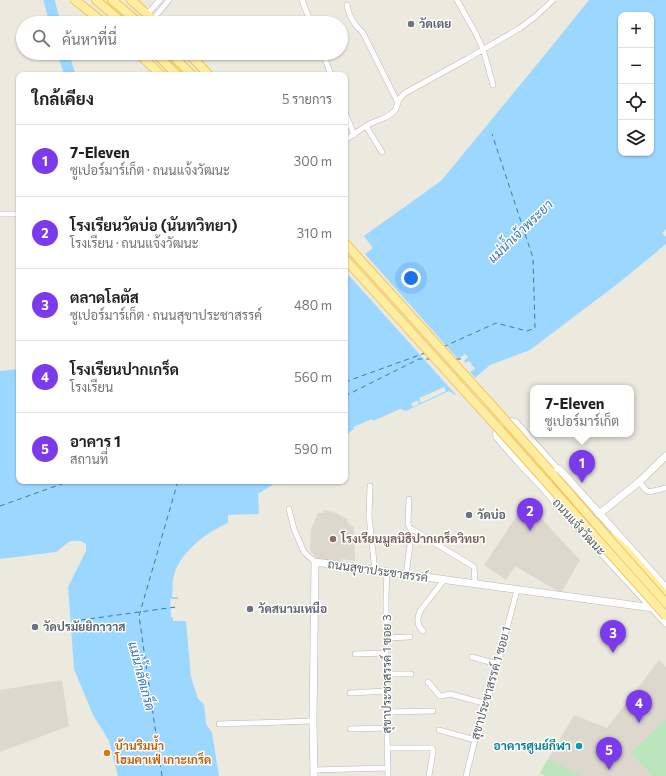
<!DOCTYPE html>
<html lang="th">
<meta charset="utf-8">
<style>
:root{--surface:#fff;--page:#f6f6f6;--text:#202124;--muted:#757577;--line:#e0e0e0;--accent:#7c3aed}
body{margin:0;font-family:Commissioner,Sarabun,sans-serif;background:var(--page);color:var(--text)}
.controls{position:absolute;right:12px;top:12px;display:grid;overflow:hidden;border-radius:8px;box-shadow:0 1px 3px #0004}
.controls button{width:36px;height:36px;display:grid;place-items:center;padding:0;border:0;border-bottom:1px solid var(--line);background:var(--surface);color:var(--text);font:20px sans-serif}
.you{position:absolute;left:411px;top:278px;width:14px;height:14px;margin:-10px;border:3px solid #fff;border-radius:50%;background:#1a73e8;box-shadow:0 0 0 6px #1a73e833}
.badge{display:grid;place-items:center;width:26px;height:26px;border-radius:50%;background:var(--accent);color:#fff;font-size:13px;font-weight:700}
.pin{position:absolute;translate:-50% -33px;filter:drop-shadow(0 1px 2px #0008)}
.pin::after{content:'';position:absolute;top:21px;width:14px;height:12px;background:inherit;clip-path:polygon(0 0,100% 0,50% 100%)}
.popup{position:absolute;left:530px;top:385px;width:104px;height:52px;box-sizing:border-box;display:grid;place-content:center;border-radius:8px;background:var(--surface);filter:drop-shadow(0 1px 3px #0005);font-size:13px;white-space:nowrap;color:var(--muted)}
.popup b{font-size:15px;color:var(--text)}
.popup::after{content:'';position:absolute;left:50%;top:100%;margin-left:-8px;border:8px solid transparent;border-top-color:var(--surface)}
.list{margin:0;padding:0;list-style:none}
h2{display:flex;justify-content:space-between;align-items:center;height:52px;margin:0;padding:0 16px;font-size:17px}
h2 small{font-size:13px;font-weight:400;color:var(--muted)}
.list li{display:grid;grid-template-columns:26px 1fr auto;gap:12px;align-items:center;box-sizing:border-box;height:72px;padding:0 16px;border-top:1px solid var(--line)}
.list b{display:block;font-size:15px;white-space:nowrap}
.list p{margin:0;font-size:13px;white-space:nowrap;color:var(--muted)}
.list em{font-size:13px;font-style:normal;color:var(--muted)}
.icon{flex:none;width:22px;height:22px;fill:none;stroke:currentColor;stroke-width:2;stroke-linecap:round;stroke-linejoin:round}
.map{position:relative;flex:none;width:666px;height:776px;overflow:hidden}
.search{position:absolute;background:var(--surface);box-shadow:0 1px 3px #0004;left:16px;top:16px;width:332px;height:44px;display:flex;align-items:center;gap:10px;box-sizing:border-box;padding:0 14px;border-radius:22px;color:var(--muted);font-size:15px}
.panel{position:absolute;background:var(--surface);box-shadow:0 1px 3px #0004;left:16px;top:72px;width:332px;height:412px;border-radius:8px}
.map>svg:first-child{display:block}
.education{fill:#dcd8ce}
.green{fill:#bbe5ba}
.water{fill:#9cd7ff;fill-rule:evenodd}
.pier{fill:#ece9df}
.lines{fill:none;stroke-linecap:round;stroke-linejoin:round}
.river{stroke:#9cd7ff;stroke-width:11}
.ferry{stroke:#3878b4;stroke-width:1;stroke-dasharray:5 4;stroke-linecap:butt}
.minor-casing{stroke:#b5b8bd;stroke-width:6}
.tertiary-casing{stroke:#b5b8bd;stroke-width:8}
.secondary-casing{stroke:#b5b9bf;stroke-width:8}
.primary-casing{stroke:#f6c24f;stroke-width:10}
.minor{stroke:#fff;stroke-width:5}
.tertiary{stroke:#fff;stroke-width:7}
.secondary{stroke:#fff;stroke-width:7}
.primary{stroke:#ffeda1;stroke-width:8}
.primary-bridge-casing{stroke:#f6c24f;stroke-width:10;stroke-linecap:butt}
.primary-bridge{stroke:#ffeda1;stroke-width:8}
.worship-dot{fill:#6b7280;stroke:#fff;stroke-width:1.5}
.education-dot{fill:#8d6e63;stroke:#fff;stroke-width:1.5}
.culture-dot{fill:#0f9aa8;stroke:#fff;stroke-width:1.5}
.food-dot{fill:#e8710a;stroke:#fff;stroke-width:1.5}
.labels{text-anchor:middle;stroke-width:3;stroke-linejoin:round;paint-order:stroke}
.worship-label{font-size:12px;font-weight:bold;fill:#5b616d;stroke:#fff;text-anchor:start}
.street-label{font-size:12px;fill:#585c61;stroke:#fff}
.education-label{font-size:12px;font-weight:bold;fill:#785e54;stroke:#fff;text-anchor:start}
.food-label{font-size:12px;font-weight:bold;fill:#c56008;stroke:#fff;text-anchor:start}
.culture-label{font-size:12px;font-weight:bold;fill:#0d838f;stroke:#fff;text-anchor:end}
.water-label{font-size:13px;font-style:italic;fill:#3878b4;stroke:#fff}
</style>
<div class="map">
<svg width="666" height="776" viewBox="0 0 666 776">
<rect width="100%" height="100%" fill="#ece9df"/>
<path class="education" d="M526,502L580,560L561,593L515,566L506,580L484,565Z
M324,510L336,513L347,519V522L349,523V525L354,527L355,561L342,559L340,564L332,563L317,559L310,550L311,530L318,513H323Z
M659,660L666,667V776H545L540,773L574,715L607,728Z
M62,680L69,726L0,752V690Z"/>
<path class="green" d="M666,719V776H653L631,753Z
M548,759L582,776H545L540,773Z"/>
<path class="water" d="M589,0H666V229L662,233L666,237V244L620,282L530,350L490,365L455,395L449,391L406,411L400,409L373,421L372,419L353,427L354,429L345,436V248L354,243L441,181L548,51ZM621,15H651V153H621Z
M19,369V481H278L258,494L259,514L228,515V523C206,533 181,551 174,575C172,582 173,590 172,597H178L179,621H186L191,677L198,699L204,704L206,724L212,733L219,776H118L109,741L93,715L74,669L68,587L86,551V544L81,541H70L56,552L0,559V371Z"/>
<path class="pier" d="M364,236L373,248L365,254L458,359L465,354L468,357L464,361L466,363L469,361L475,369L470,372L476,379L457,396L345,271V246L353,241L355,242Z
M444,387L446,391L421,403L420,401L418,403L419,404L413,407L411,403L417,401V402L420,400L419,398Z
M170,599H180V621H173V617H171Z"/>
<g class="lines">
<path class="river" d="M49,0L55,23
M63,53L70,75"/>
<path class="ferry" d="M443,347L496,323L527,331L535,328L533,258L492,134
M456,359H463
M345,382L425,353
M345,396L419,359H430
M0,506L70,481
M81,620L176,607
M162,776L139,616L178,481"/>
<g class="minor-casing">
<path id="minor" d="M302,0L311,23
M457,0L475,32L483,49L493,85
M347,5C349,17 354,25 363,33L398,103
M147,14L160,0
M153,19L169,0
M323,53L331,75
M345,112L354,135
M366,126L382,152
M345,140L369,124L384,118L391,114L396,109L399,99L405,93L467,59L520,28L536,16L553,0
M0,214H19
M639,482L646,490L649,492L666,488
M370,486L369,516L375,571
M409,499L408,524L410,528L471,565L474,567L475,584
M289,509L294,529L304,552L315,562
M387,572L386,597V691L388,776
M406,575L411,537
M423,631C416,625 417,618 420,611L444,580
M386,638L410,637
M355,654L386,653
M472,657L497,664
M387,674H411
M428,682L440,696H442L450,694L487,704
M350,693L386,691
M387,712L433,711
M219,724L313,721
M350,729L387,728
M439,730L475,740
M387,748H432L433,750V752L429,776
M314,770L387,768
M466,776L475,740L487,704L517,590"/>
</g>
<g class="tertiary-casing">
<path id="tertiary" d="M599,514L639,482L666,456
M314,776L313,721L315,562L653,608"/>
</g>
<g class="secondary-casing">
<path id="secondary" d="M666,588L563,473L559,469L556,468L516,423C505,418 495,425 497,437L518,461L539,483L564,512L666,623"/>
</g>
<g class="primary-casing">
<path id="primary" d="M75,0L104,23
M96,0L123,23
M112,0L139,23
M131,0L157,23
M138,53L161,75
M170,53L192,75
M188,53L209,75
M345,243L497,411
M345,259L489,418
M551,472L595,523L599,527
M611,537L626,550L666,596"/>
</g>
<use href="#minor" class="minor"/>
<use href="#tertiary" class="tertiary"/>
<use href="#secondary" class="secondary"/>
<use href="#primary" class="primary"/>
<g class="primary-bridge-casing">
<path id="primary-bridge" d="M155,53L177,75
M497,411L551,472
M489,418L666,616
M595,523L666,603"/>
</g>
<use href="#primary-bridge" class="primary-bridge"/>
</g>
<g class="worship-dot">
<circle cx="411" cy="24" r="4"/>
<circle cx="469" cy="515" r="4"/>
<circle cx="250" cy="609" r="4"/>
<circle cx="35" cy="627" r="4"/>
</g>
<circle class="education-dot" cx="333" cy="539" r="4"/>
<circle class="culture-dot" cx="579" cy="746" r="4"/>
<circle class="food-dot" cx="107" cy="753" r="4"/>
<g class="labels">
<g class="worship-label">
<text x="419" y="28">วัดเตย</text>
<text x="477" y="519">วัดบ่อ</text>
<text x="258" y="613">วัดสนามเหนือ</text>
<text x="43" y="631">วัดปรมัยยิกาวาส</text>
</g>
<g class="street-label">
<text transform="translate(579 527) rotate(48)" y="4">ถนนแจ้งวัฒนะ</text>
<text transform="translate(378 571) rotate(8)" y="4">ถนนสุขาประชาสรรค์</text>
<text transform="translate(387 674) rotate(-90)" y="4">สุขาประชาสรรค์ 1 ซอย 3</text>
<text transform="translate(491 683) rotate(-74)" y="4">สุขาประชาสรรค์ 1 ซอย 1</text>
</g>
<g class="education-label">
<text x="341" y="543">โรงเรียนมูลนิธิปากเกร็ดวิทยา</text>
</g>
<g class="food-label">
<text x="115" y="750">บ้านริมน้ำ<tspan x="115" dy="14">โฮมคาเฟ่ เกาะเกร็ด</tspan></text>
</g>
<g class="culture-label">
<text x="571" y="750">อาคารศูนย์กีฬา</text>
</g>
<g class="water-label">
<text transform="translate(520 231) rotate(-44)" y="5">แม่น้ำเจ้าพระยา</text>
<text transform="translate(142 676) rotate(75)" y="5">แม่น้ำลัดเกร็ด</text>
</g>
</g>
</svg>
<div class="controls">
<button>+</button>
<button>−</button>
<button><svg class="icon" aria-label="locate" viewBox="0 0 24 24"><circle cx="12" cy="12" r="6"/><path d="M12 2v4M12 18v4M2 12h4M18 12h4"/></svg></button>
<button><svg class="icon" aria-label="layers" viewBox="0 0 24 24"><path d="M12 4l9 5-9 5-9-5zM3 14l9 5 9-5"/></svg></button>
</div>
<div class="you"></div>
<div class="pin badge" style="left:582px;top:483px">1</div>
<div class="popup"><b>7-Eleven</b>ซูเปอร์มาร์เก็ต</div>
<div class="pin badge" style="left:530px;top:531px">2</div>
<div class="pin badge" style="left:613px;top:653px">3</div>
<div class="pin badge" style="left:639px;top:723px">4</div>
<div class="pin badge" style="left:609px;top:770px">5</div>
<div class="search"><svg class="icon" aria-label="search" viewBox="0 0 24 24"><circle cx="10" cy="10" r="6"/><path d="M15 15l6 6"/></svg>ค้นหาที่นี่</div>
<section class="panel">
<h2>ใกล้เคียง<small>5 รายการ</small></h2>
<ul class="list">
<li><span class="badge">1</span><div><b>7-Eleven</b><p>ซูเปอร์มาร์เก็ต · ถนนแจ้งวัฒนะ</p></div><em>300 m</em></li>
<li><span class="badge">2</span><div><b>โรงเรียนวัดบ่อ (นันทวิทยา)</b><p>โรงเรียน · ถนนแจ้งวัฒนะ</p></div><em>310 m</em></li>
<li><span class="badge">3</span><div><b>ตลาดโลตัส</b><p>ซูเปอร์มาร์เก็ต · ถนนสุขาประชาสรรค์</p></div><em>480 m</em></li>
<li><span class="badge">4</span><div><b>โรงเรียนปากเกร็ด</b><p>โรงเรียน</p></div><em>560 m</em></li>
<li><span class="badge">5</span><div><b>อาคาร 1</b><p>สถานที่</p></div><em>590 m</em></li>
</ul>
</section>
</div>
